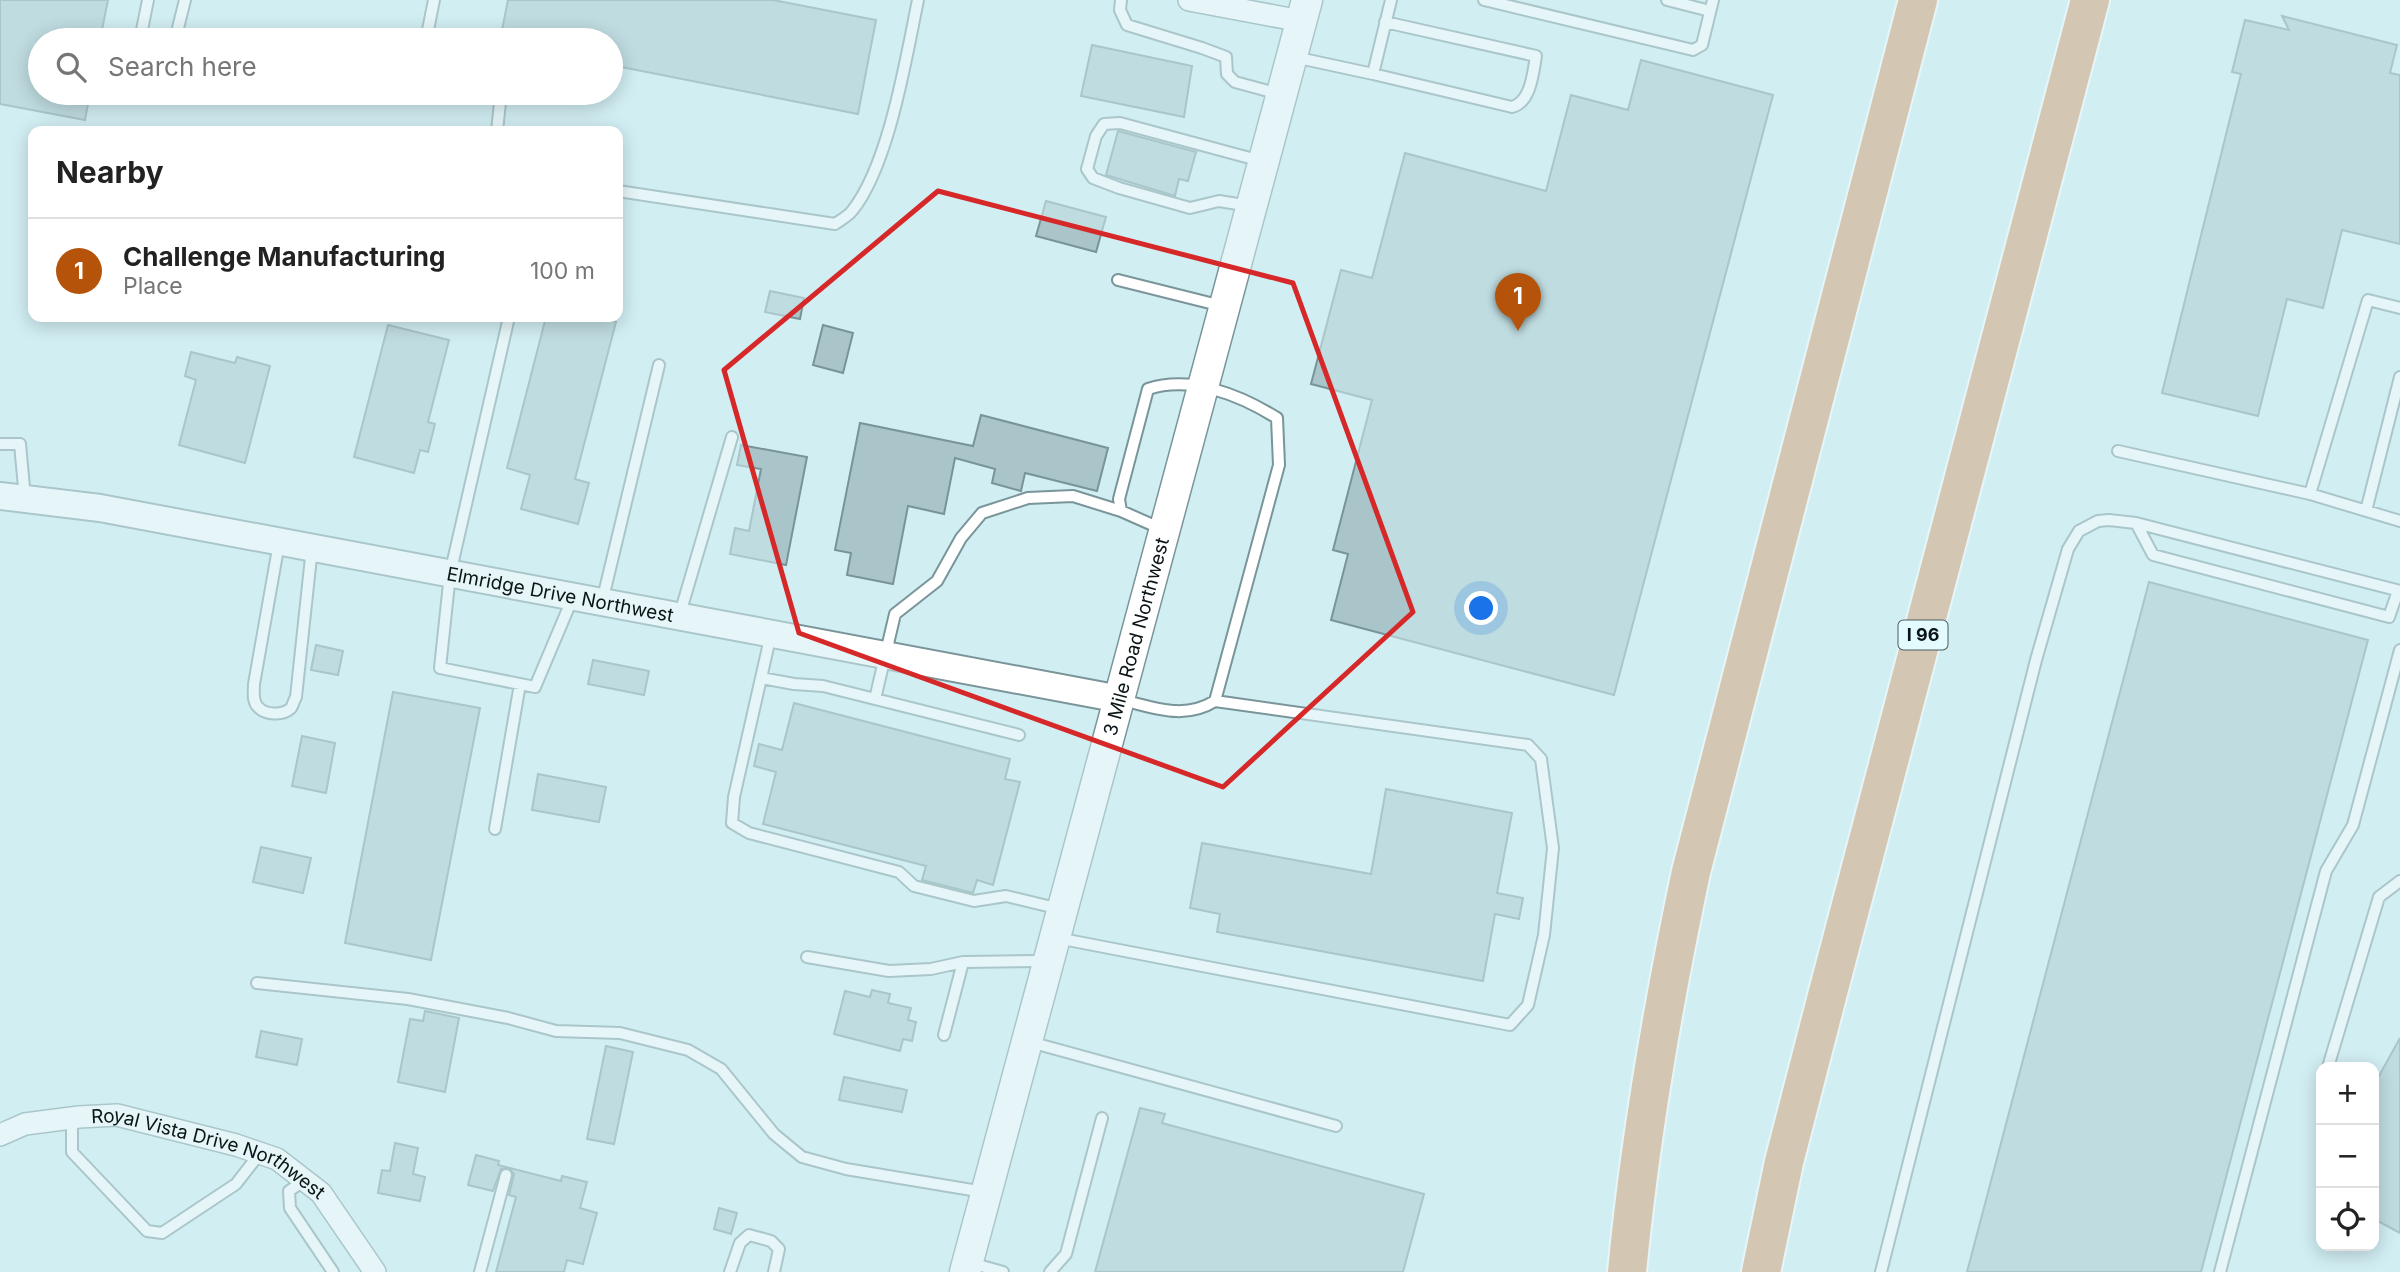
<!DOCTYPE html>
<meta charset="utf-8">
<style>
:root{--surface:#fff;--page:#f2f2f2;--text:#222;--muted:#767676;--line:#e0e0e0;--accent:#b45309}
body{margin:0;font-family:Inter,sans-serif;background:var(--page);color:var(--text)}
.controls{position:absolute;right:21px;bottom:21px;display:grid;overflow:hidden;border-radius:14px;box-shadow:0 4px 18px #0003}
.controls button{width:63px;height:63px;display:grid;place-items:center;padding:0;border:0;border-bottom:2px solid var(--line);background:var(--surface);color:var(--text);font:35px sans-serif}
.you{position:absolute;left:1482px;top:609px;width:24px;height:24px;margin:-18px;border:5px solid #fff;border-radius:50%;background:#1a73e8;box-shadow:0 0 0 10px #1a73e833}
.badge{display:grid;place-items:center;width:46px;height:46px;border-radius:50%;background:var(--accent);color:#fff;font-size:23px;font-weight:700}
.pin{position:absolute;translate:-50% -58px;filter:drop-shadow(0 2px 4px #0008)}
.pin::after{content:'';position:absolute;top:37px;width:24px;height:21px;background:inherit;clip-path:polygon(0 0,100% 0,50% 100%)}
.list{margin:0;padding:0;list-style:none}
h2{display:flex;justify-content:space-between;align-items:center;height:91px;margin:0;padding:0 28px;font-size:30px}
h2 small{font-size:23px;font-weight:400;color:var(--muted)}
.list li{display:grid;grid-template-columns:46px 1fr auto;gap:21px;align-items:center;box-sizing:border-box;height:105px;padding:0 28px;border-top:2px solid var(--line)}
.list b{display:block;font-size:26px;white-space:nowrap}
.list p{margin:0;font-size:23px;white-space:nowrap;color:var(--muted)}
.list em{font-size:23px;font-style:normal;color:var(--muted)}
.icon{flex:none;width:38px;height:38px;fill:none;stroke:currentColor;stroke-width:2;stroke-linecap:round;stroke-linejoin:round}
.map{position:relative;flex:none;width:2400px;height:1272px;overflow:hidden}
.search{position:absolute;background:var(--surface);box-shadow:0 4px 18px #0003;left:28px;top:28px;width:595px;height:77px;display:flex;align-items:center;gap:18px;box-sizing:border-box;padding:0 24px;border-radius:38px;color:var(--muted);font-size:26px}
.panel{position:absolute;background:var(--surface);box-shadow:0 4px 18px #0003;left:28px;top:126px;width:595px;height:196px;border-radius:14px}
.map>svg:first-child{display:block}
.building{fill:#a9c5c9;stroke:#799498;stroke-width:2}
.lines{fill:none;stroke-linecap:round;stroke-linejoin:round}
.service-casing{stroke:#7a9599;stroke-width:14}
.minor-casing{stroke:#7a9599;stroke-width:24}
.tertiary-casing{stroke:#7a9599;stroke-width:30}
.secondary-casing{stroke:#7a9599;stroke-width:33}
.motorway-casing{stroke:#fff;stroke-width:42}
.service{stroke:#fff;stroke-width:10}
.minor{stroke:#fff;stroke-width:21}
.tertiary{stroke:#fff;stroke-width:26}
.secondary{stroke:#fff;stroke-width:30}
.motorway{stroke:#d69866;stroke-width:38}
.marked{fill:none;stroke:#d62828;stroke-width:5;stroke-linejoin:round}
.labels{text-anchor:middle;stroke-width:5;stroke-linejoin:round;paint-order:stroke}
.shield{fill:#e3fafe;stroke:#4c5a5c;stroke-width:2}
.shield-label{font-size:18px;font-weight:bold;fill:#0b1517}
.street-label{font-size:19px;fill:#0b1517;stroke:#e3fafe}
</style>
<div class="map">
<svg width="2400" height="1272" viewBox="0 0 2400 1272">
<rect width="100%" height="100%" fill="#d1eef3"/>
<path class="building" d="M0,0H108L100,40H40V93H90L85,120L0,104Z
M508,0H773L876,20L858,114L611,65V40H500Z
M2282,16L2397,45L2390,73L2400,75V244L2342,230L2323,308L2287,299L2258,416L2162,393L2241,74L2232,72L2245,20L2289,30Z
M1092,45L1192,66L1184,117L1081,96Z
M1641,60L1773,95L1614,695L1331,620L1348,554L1333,550L1372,400L1311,384L1341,270L1372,278L1405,153L1546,191L1571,95L1628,110Z
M1118,131L1196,152L1188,181L1179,179L1175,196L1106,175Z
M1046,201L1106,217L1096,252L1036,236Z
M770,291L804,298L800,319L765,312Z
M546,317H597L616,322L575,479L589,483L578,524L521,509L530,475L507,468Z
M388,325L449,340L428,422L435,424L428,452L420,450L414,473L354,457Z
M823,325L853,333L843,373L813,365Z
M191,352L235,363L237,357L270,366L245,463L179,445L196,380L185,376Z
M981,415L1108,448L1097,491L1025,473L1021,491L992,483L995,469L955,458L944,514L908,506L893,584L847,575L851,553L835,550L860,423L973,446Z
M741,445L807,457L786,565L730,554L735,528L749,531L761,469L737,465Z
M2149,582L2368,640L2201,1272H1967Z
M316,645L343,651L338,675L311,670Z
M593,660L649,671L644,695L588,684Z
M393,692L480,708L431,960L345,943Z
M794,703L1010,759L1005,779L1020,782L993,885L977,880L973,893L922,880L926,866L763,824L776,772L754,766L759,744L782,750Z
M302,736L335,743L326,793L292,786Z
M538,774L606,787L599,822L532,810Z
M1386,789L1512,813L1497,893L1523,898L1519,919L1495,914L1483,981L1217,932L1220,914L1190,908L1202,843L1371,874Z
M261,847L311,858L303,893L253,882Z
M872,990L890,994L888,1003L911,1008L908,1020L916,1022L912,1041L903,1039L900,1051L834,1034L845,991L870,997Z
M425,1011L459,1018L445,1092L398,1082L410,1019L423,1021Z
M261,1031L302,1039L297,1065L256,1057Z
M2400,1038V1233L2374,1219V1085Z
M606,1046L633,1052L614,1144L587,1139Z
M844,1077L907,1090L902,1112L839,1100Z
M1140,1108L1165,1114L1162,1123L1424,1194L1403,1272H1095Z
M395,1143L418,1148L413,1174L425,1177L420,1201L378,1193L382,1170L390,1171Z
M476,1155L499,1161L498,1165L561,1181L562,1176L587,1182L580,1208L597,1213L583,1264L567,1260L564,1272H496L516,1197L509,1195L514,1174L509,1168L501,1169L493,1191L468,1185Z
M719,1208L737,1213L731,1234L714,1229Z"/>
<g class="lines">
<g class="service-casing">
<path id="service" d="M1121,0L1120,10L1127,25L1202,48L1226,57L1227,74L1235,82L1279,94
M1484,0L1693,50L1702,45L1713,0
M1667,0L1710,11
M140,40L148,0
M175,40L185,0
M426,40L434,0
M1294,57L1373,74L1391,0
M1373,74L1512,107C1531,102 1533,73 1536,56L1385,22
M497,131L501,93
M618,191L835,224C841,220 848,216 852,211C889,165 906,58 918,0
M1250,206L1219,201L1190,208L1119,188L1093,178L1087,169L1096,136L1104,124L1120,123L1261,161
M1118,280L1222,306
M2400,308L2368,300L2310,494L2400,521
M509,317L450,574L440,668L535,687L573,597
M0,444H20L25,498
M2118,451L2310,494
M2366,511L2400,377
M2136,523L2153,555L2389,617L2398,591
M279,543L254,684C254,691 252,701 258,707C265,715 283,716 291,708C293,705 294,700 296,697L312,548
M602,602L659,365
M679,617L732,437
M771,634L734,797L732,823L749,833L899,872L914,886L974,901L1006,896L1060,909
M761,678L794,684L823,686L1019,735
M875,699L895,614L937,581L961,538L982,513L1028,498L1073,496L1121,511
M1122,700C1156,708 1184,720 1215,701L1279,465L1277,418C1240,395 1191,375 1148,389L1119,499L1121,511L1164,530
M495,829L520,684
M1057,938L1510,1025L1528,1005L1544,935L1553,848L1541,759L1528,745L1215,701
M807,957L889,971L931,969L963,962L1046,961
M257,983L408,999L508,1018L556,1031L620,1033L688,1050L721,1069L774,1134L802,1157L846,1169L984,1192
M944,1035L963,962
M1030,1042L1336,1126
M2328,1067L2379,897L2400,881
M72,1118V1152L147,1231L162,1233L236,1184L260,1153
M305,1180L289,1191L290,1208L333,1272
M971,1263L1003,1272
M480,1272L506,1175
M730,1272L740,1243L749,1235L771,1241L779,1249L774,1272
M1050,1272L1066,1254L1102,1118
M1881,1272L2036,660L2068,549L2079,531L2098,521L2109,520L2136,523L2400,591
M2220,1272L2326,871L2353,825L2400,650"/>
</g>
<g class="minor-casing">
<g id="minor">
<path d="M1189,0L1301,21"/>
<path id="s1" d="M0,1135L25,1124L79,1117L117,1115L236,1145L277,1159L321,1193L375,1272"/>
</g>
</g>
<g class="tertiary-casing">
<g id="tertiary">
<path id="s2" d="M0,496L100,508L1120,699"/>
</g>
</g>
<g class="secondary-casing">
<g id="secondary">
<path id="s3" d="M965,1272L1307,0"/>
</g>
</g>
<g class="motorway-casing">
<path id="motorway" d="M1627,1272C1640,1137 1663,1004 1691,872L1918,0
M1761,1272L1784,1162L1826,1000L2090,0"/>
</g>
<use href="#service" class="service"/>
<use href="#minor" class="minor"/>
<use href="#tertiary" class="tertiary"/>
<use href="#secondary" class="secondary"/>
<use href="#motorway" class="motorway"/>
</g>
<path d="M0 0H2400V1272H0ZM938,191L1293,283L1413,612L1223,787L799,633L724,370Z" fill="#d1eef3" fill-opacity=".55" fill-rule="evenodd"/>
<path class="marked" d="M938,191L1293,283L1413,612L1223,787L799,633L724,370Z"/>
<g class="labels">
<rect class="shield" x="1898.5" y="620.5" width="49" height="29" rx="5"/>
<g class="shield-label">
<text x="1923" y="641">I 96</text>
</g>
<g class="street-label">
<text dy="7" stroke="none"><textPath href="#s2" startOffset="569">Elmridge Drive Northwest</textPath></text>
<text dy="7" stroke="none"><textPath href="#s3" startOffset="658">3 Mile Road Northwest</textPath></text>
<text dy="7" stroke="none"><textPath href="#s1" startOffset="219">Royal Vista Drive Northwest</textPath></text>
</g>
</g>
</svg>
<div class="controls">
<button>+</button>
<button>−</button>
<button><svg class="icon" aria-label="locate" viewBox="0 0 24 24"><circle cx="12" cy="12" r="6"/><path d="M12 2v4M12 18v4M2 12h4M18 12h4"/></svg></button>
</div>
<div class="you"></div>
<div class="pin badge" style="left:1518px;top:331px">1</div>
<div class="search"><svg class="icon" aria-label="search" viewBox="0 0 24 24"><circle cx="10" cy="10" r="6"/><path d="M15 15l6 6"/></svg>Search here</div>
<section class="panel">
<h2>Nearby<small></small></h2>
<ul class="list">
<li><span class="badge">1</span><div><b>Challenge Manufacturing</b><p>Place</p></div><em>100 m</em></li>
</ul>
</section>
</div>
